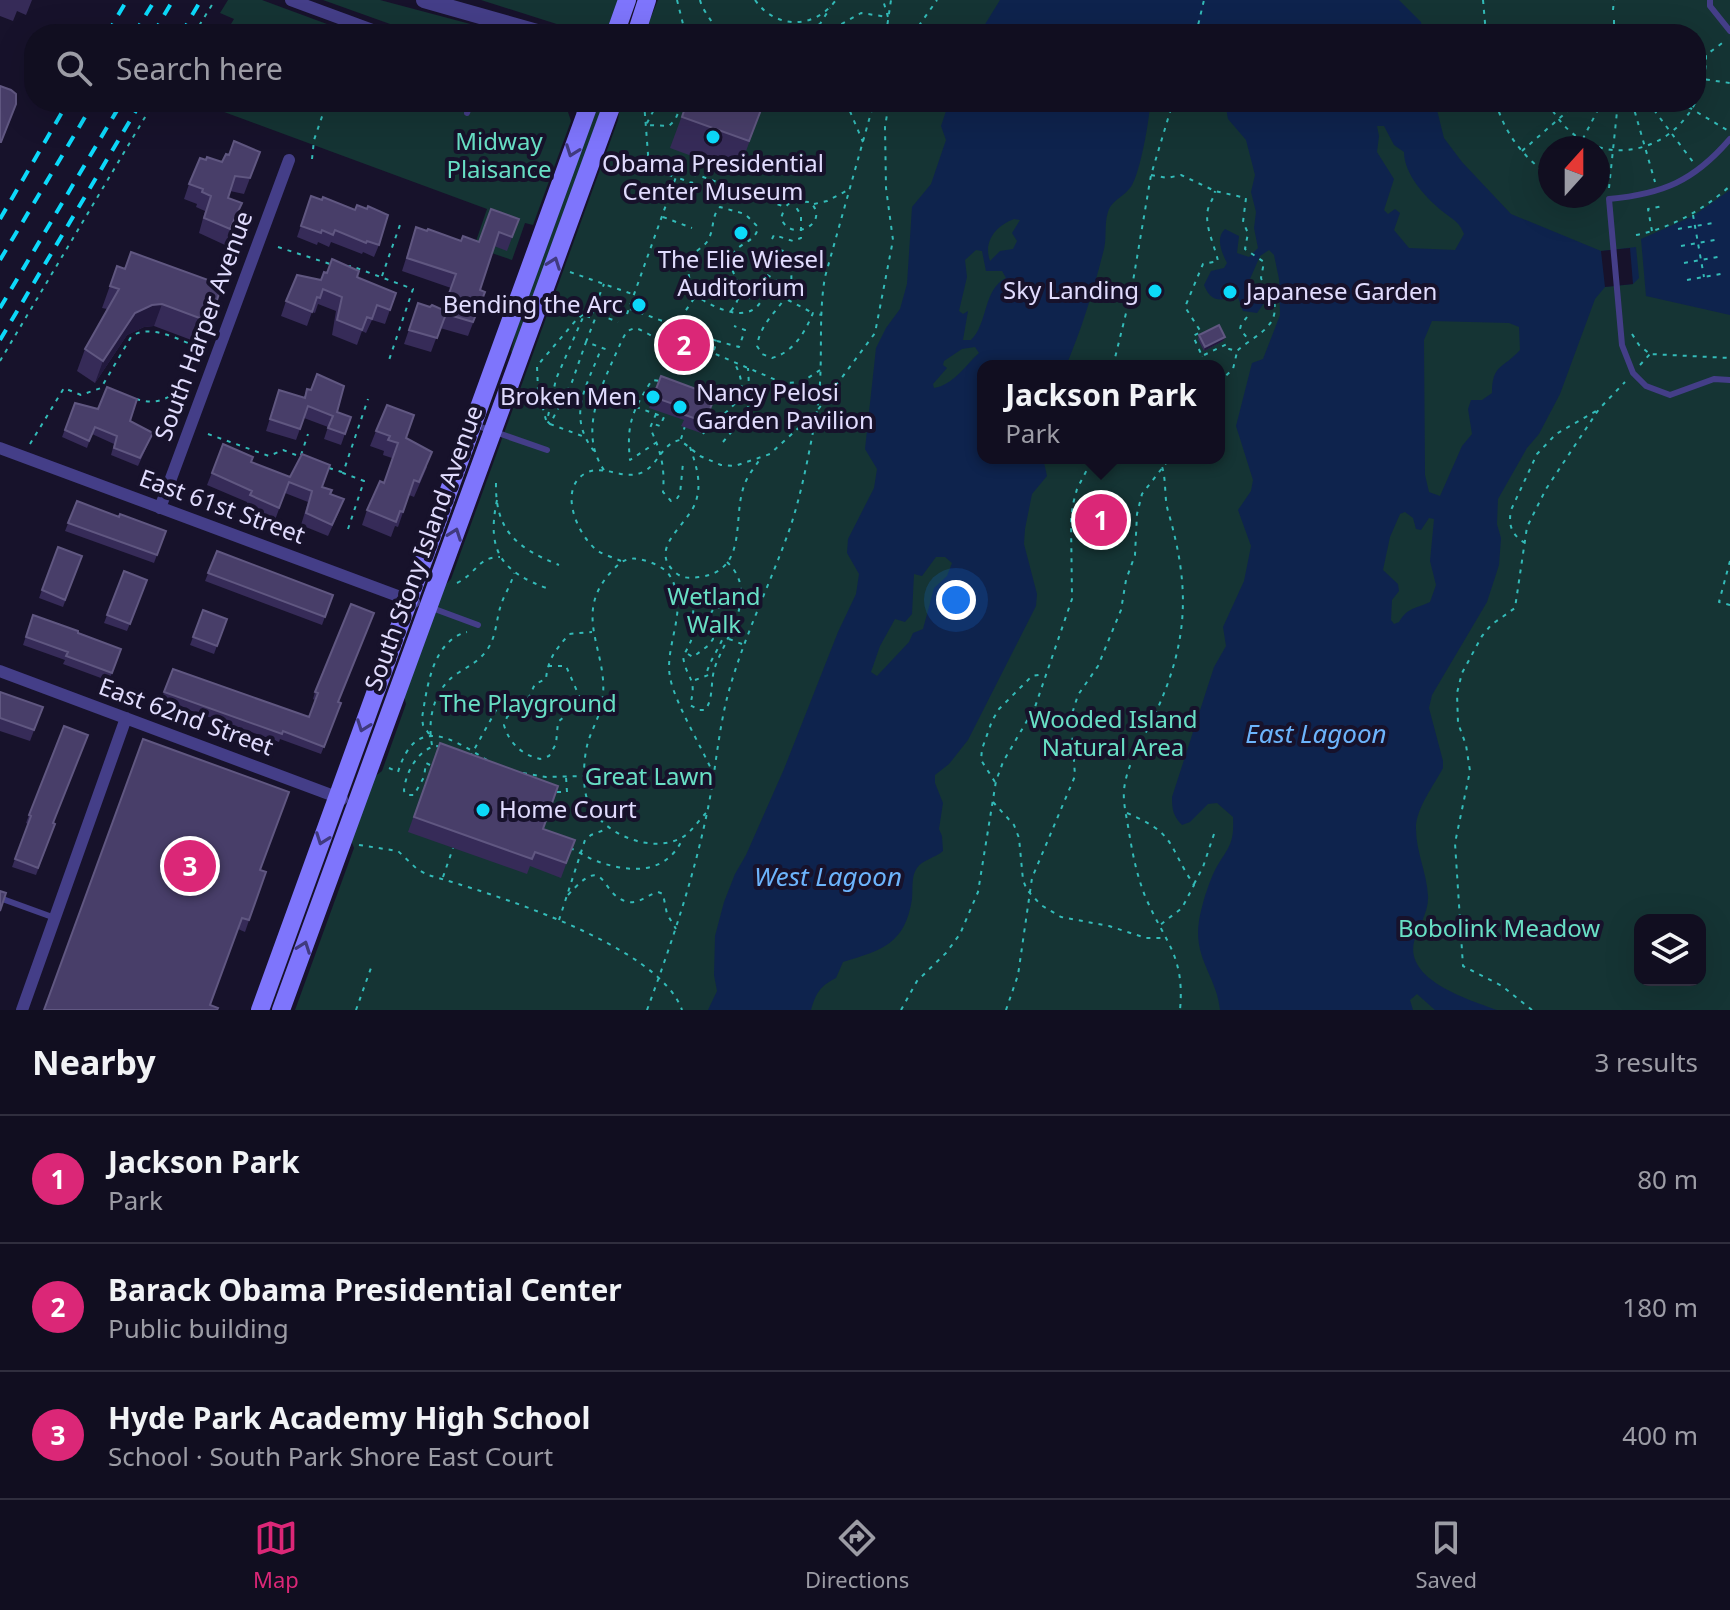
<!DOCTYPE html>
<meta charset="utf-8">
<style>
:root{--surface:#110e20;--page:#1a1729;--text:#f1f3f6;--muted:#9c9ca5;--line:#302e3e;--accent:#db2777}
body{margin:0;font-family:"Noto Sans",sans-serif;background:var(--page);color:var(--text)}
.controls{position:absolute;right:24px;bottom:24px;display:grid;overflow:hidden;border-radius:16px;box-shadow:0 8px 32px #0002}
.controls button{width:72px;height:72px;display:grid;place-items:center;padding:0;border:0;border-bottom:2px solid var(--line);background:var(--surface);color:var(--text);font:40px sans-serif}
.compass{position:absolute;left:1538px;top:136px;width:72px;height:72px;border-radius:50%;background:var(--surface);box-shadow:0 8px 32px #0002;rotate:21deg}
.you{position:absolute;left:956px;top:600px;width:28px;height:28px;margin:-20px;border:6px solid #fff;border-radius:50%;background:#1a73e8;box-shadow:0 0 0 12px #1a73e833}
.badge{display:grid;place-items:center;width:52px;height:52px;border-radius:50%;background:var(--accent);color:#fff;font-size:26px;font-weight:700}
.pin{position:absolute;translate:-50% -50%;border:4px solid #fff;box-shadow:0 2px 8px #0006}
.popup{position:absolute;left:977px;top:360px;width:248px;height:104px;box-sizing:border-box;display:grid;place-content:center;border-radius:16px;background:var(--surface);filter:drop-shadow(0 2px 6px #0005);font-size:26px;white-space:nowrap;color:var(--muted)}
.popup b{font-size:30px;color:var(--text)}
.popup::after{content:'';position:absolute;left:50%;top:100%;margin-left:-16px;border:16px solid transparent;border-top-color:var(--surface)}
.list{margin:0;padding:0;list-style:none}
h2{display:flex;justify-content:space-between;align-items:center;height:104px;margin:0;padding:0 32px;font-size:34px}
h2 small{font-size:26px;font-weight:400;color:var(--muted)}
.list li{display:grid;grid-template-columns:52px 1fr auto;gap:24px;align-items:center;box-sizing:border-box;height:128px;padding:0 32px;border-top:2px solid var(--line)}
.list b{display:block;font-size:30px;white-space:nowrap}
.list p{margin:0;font-size:26px;white-space:nowrap;color:var(--muted)}
.list em{font-size:26px;font-style:normal;color:var(--muted)}
.icon{flex:none;width:44px;height:44px;fill:none;stroke:currentColor;stroke-width:2;stroke-linecap:round;stroke-linejoin:round}
.map{position:relative;flex:none;width:1730px;height:1010px;overflow:hidden}
.search{position:absolute;background:var(--surface);box-shadow:0 8px 32px #0002;left:24px;right:24px;top:24px;height:88px;display:flex;align-items:center;gap:20px;box-sizing:border-box;padding:0 28px;border-radius:32px;color:var(--muted);font-size:30px}
.sheet{height:488px;background:var(--surface)}
nav{display:flex;justify-content:space-around;align-items:center;box-sizing:border-box;height:112px;border-top:2px solid var(--line);background:var(--surface);font-size:22px;color:var(--muted)}
nav a{display:grid;justify-items:center;gap:4px}
nav .on{color:var(--accent)}
.map>svg:first-child{display:block}
.green{fill:#153434;fill-rule:evenodd}
.water{fill:#0e234d;fill-rule:evenodd}
.pier{fill:#17122b}
.lines{fill:none;stroke-linecap:round;stroke-linejoin:round}
.path{stroke:#33bbb8;stroke-width:2;stroke-dasharray:4 6;stroke-linecap:butt}
.service{stroke:#443e88;stroke-width:6}
.minor{stroke:#443e88;stroke-width:12}
.tertiary{stroke:#443e88;stroke-width:16}
.secondary{stroke:#7e75fc;stroke-width:18}
.rail{stroke:#0cd9fa;stroke-width:4;stroke-dasharray:12 10;stroke-linecap:butt}
.wall{fill:#362b58}
.shaded-wall{fill:#22193e}
.building{fill:#483e69;stroke:#605781;stroke-width:2}
.oneway{stroke:#403a7f}
.poi-dot{fill:#0cd9fa;stroke:#17122b;stroke-width:3}
.labels{text-anchor:middle;stroke-width:8;stroke-linejoin:round;paint-order:stroke}
.park-label{font-size:24px;fill:#68dfc5;stroke:#17122b}
.poi-label{font-size:24px;fill:#e1dcfe;stroke:#17122b;text-anchor:end}
.street-label{font-size:24px;fill:#e1dcfe;stroke:#17122b}
.water-label{font-size:26px;font-style:italic;fill:#6cb4fc;stroke:#17122b}
</style>
<div class="map">
<svg width="1730" height="1010" viewBox="0 0 1730 1010">
<rect width="100%" height="100%" fill="#17122b"/>
<path class="green" d="M228,0H262L354,34H225L234,19L220,13Z
M323,0H380L508,34H418Z
M481,0H620L608,34H588Z
M658,0H1730V1010H295L354,848L351,840L374,777L382,771L406,704L404,696L444,586L451,579L618,120L620,102H1696V34H644ZM1550,148H1598V196H1550ZM983,366H1219V458H983ZM1640,920H1700V980H1640Z
M197,102H539L568,112L571,121L533,225L525,223L512,260L474,247L487,209Z
M598,102H604L513,353L511,352L517,325Z"/>
<path class="water" d="M1000,0H1399L1421,22L1423,34H979Z
M949,102H1150C1150,119 1140,172 1132,185C1125,197 1112,199 1108,212C1104,224 1107,237 1104,249C1094,289 1082,328 1066,366H983V458H1043L1047,476L1032,494L1025,529L1024,544L1037,594L1036,606L968,740L949,764L935,775V783L943,803L939,829L942,836L943,851C935,858 922,860 917,868C911,876 913,889 912,899C905,944 882,950 843,962L836,978C820,986 816,993 811,1010H708L717,991L714,975L715,936L724,902L735,874L746,855L784,769L838,632L856,594L859,574L847,553L848,539L874,488L877,469L865,449L876,348L886,328L900,309L907,284L912,207L931,184L946,140L941,126ZM1014,219L1020,220L1012,233L1017,241L1013,249L1000,251L990,261C983,241 996,226 1014,219ZM976,250L982,251L986,271H1002L1006,278C983,289 988,324 971,340H963L968,311L963,314L959,311L967,277L965,260ZM975,347L979,353C965,366 953,385 934,388L933,384L947,368L943,365L944,361L962,349ZM936,557H945L952,563L947,576L934,588L923,629L913,633L909,642L877,676L871,672L880,646L895,619L905,622L912,614L914,574L922,576Z
M1225,102H1435L1444,138L1462,162L1511,214L1601,251L1636,247L1639,278L1633,284L1605,287L1595,299L1560,394L1539,434L1527,448L1498,499L1497,524L1501,538L1499,565L1487,602L1432,695L1429,708L1443,761V768C1434,785 1415,810 1416,829C1416,852 1427,873 1428,896C1429,912 1418,927 1414,942C1405,981 1471,1000 1497,1010H1435L1417,994L1410,1000L1413,1010H1220C1217,977 1193,958 1199,921C1202,904 1210,877 1219,863C1231,845 1234,840 1233,817L1217,803L1208,804L1190,822L1182,825C1173,816 1172,809 1172,797L1214,667L1226,646L1223,627L1244,581L1251,546L1238,510L1251,491L1253,480L1236,426L1252,363L1263,359L1280,315L1279,279L1274,255L1269,250L1260,256L1250,279L1263,296L1264,303L1257,313L1243,311L1235,289L1227,299C1214,301 1209,297 1204,285L1211,271L1224,268L1227,263C1222,253 1215,238 1225,229L1239,236L1237,253L1249,257L1258,248L1254,228L1256,212L1251,192L1255,175L1246,140L1228,119ZM1377,126H1384L1394,145L1404,152C1404,174 1425,197 1442,211C1453,220 1459,221 1464,234L1455,250L1409,248L1394,230L1400,213L1395,209L1388,214L1384,210L1394,179L1377,152L1379,136ZM1432,321L1509,323L1519,327L1520,350C1503,369 1492,364 1492,393L1482,400H1471L1468,409L1472,434L1462,446L1440,496L1429,492L1425,475L1424,340ZM1405,512L1413,518L1416,529L1421,530L1429,518L1434,519L1430,561L1436,585L1430,602C1415,609 1408,607 1399,622L1394,624L1391,620L1392,600L1399,591L1398,584L1383,570L1390,537L1400,514Z
M1730,190V315L1646,296L1641,239L1693,216Z"/>
<path class="pier" d="M1630,248L1633,284L1605,287L1601,251Z"/>
<g class="lines">
<path class="path" d="M677,0L683,24L688,34
M700,0C703,13 714,20 716,34
M755,0C776,30 815,29 836,0
M1483,0L1486,34
M1613,10L1614,0
M841,26L850,34
M194,34L215,0
M801,34L820,24L830,8
M824,34L861,13L888,17L883,0
M886,34L891,0
M913,34L937,0
M1196,34L1204,0
M1614,34V17
M1696,78L1730,83
M644,102L649,167
M658,102L646,125L669,126L675,120L683,102
M846,102L863,142
M1496,102C1504,133 1524,158 1550,176
M1548,102C1591,188 1707,151 1706,55L1725,41
M1632,102L1655,182
M1648,102L1693,162
M1680,102L1727,130
M1499,108L1517,102
M1578,148L1602,102
M1522,151L1578,102
M612,154L675,177
M312,159L314,140L327,102
M695,173L700,159
M1151,175L1167,178L1181,175L1215,191L1246,198L1243,222L1248,233L1245,249L1264,262L1261,278C1264,286 1272,292 1274,301C1280,328 1253,336 1237,351L1229,349L1227,344L1202,356L1193,336L1201,332L1185,307L1203,264L1218,261C1215,246 1204,226 1208,209C1210,202 1214,198 1215,191
M1609,188L1618,102
M713,191L717,182
M719,197L720,207
M814,204L827,201L848,190
M1693,215L1704,277
M663,217L692,228
M1678,229L1713,223
M1652,231L1648,209L1663,206
M1636,235C1671,228 1703,210 1730,186
M772,239L774,235L793,241L801,238V215L792,201
M1681,246L1715,240
M278,247L330,264
M1684,263L1718,257
M347,267L351,266L413,289L388,363
M570,272L632,294
M767,275L789,287
M382,276L401,222
M1687,280L1721,274
M740,294L750,298
M788,300L811,312
M630,309L668,323
M590,311L618,322
M731,311C753,282 724,276 733,255C738,242 756,243 758,227L745,214L720,207C712,215 714,226 710,236C707,244 704,245 698,250C682,261 689,281 696,296C720,311 758,329 766,287C768,279 762,270 763,262C763,255 770,252 775,249L784,251C809,301 763,306 757,346L762,354L772,358C794,352 805,332 813,313L822,315
M627,314L676,177L692,183L695,174L785,207L792,201L810,202C832,223 790,244 781,218L785,207
M1247,317L1241,325L1240,329L1248,339
M694,333L717,341L713,353L783,383L802,382L820,370
M1632,334L1639,345L1650,354L1730,358
M717,341L739,347L745,330L734,326
M586,342L595,319L584,315L556,379L547,421L550,424L572,382L586,342L608,350
M690,358L698,336
M0,361L154,102
M1640,365L1650,354
M1113,366L1131,293L1151,175L1173,102
M1201,366L1202,356
M1219,382L1233,369L1237,352
M136,399C159,406 167,398 186,386
M636,407L664,417L660,426L654,424
M656,414L650,428C661,451 665,467 663,492L671,501L676,500L680,494L683,463
M546,420L538,390L537,366L577,319L595,306L604,284
M550,424L582,436
M208,434L269,456L283,450L301,457
M703,434C721,409 756,405 735,364
M681,439L685,426
M657,442L630,460C626,423 633,410 652,380L660,381
M723,442L743,418L750,403L748,368
M30,444L64,388L81,395L101,388L131,337C149,322 181,341 200,348
M690,447C696,465 702,482 696,501C689,525 646,548 676,573C683,579 691,578 700,577C749,570 732,518 744,486C747,476 755,467 760,459
M594,451C566,415 587,386 601,349
M301,455L308,434
M1158,458C1168,474 1163,493 1168,511C1190,586 1189,640 1156,712C1145,737 1127,761 1124,790C1123,802 1126,814 1128,826C1132,851 1136,873 1145,896C1165,943 1185,955 1180,1010
M329,468L342,472
M604,470C576,430 605,379 622,340L627,331L635,328C651,332 665,350 682,342L684,313L695,297
M496,483C495,531 517,548 559,565
M497,500C486,552 502,572 549,589
M348,529L364,481L343,473L368,399
M1525,543C1512,535 1508,526 1511,510L1537,454L1556,434L1598,410
M621,561C614,558 605,555 598,551C577,536 556,486 588,472C606,465 625,481 643,472C659,464 661,444 680,440L700,456L721,465L735,466L770,454L817,411L875,333L893,240L886,188L885,127L889,102
M1730,561L1719,602L1730,605
M727,562C760,593 727,634 715,667C710,681 714,699 705,710H699L690,705C698,677 686,680 683,656C701,628 689,625 695,599C710,584 724,590 741,597
M457,583C477,573 478,557 500,557
M675,592L685,593L695,597
M721,606L722,589
M729,639L742,644
M688,654L693,657L709,645L713,639L708,618L714,608L723,607C736,631 712,651 706,675
M548,666H566L580,698L574,708L558,722L556,744L549,756L540,759C522,755 509,743 504,725L507,717L529,697L535,684L546,679C548,658 556,650 569,634L592,632
M695,680L711,674
M429,734L423,725L422,718C427,688 432,641 467,632
M432,745C427,719 434,688 458,673C469,666 479,661 487,650C496,637 496,622 500,608C503,596 511,586 514,573
M470,757L499,705L506,704L516,709
M430,765L426,763L424,777L414,795H407L404,791C405,773 419,747 438,746
M389,768L398,772C416,713 453,739 490,762
M523,773L546,777L584,776
M995,782L981,760L982,749L992,721L999,709L1032,676L1044,674
M557,792H567L566,777
M993,802L1014,825L1019,838L1023,880L1027,890L1041,905L1061,917L1109,926L1146,938H1166
M706,813C699,820 690,834 681,838C647,856 590,829 585,790C583,776 584,756 588,742C592,729 600,716 602,702C611,653 569,615 613,570C620,562 627,557 639,559C649,561 665,567 670,576C690,608 664,645 670,677C674,701 701,746 712,771
M1127,813C1177,834 1167,845 1194,885L1182,908L1160,925
M359,845L398,851L417,869L428,875C491,893 659,945 682,1010
M570,848C580,852 589,859 599,862C631,873 666,874 682,840
M443,877L453,848
M1194,884L1203,867L1215,831
M568,895C608,850 598,895 628,902C639,904 647,895 658,892L663,894L667,914L676,929
M559,920L585,840L591,835L607,829
M356,1010L372,965
M647,1010C671,945 693,880 707,813C716,771 718,728 730,687C746,632 771,582 790,528C802,492 809,453 816,416C825,370 817,322 825,277L874,102
M901,1010L917,981L946,953L960,934L978,892L996,781L1003,762L1035,707L1072,599L1071,519L1073,504L1077,489L1093,458
M1006,1010L1018,975L1032,878L1075,776L1071,717L1078,695L1098,666L1121,610L1126,580L1135,555L1137,514L1142,494L1170,458
M1532,1010L1502,986L1463,966L1455,843L1470,771L1466,745L1458,723L1457,693L1462,673L1482,636L1491,625L1515,608L1527,527L1546,489L1599,409L1625,382"/>
<path class="service" d="M1710,0V6L1730,31
M467,113L471,102
M1730,139C1694,181 1663,194 1609,199L1622,345L1633,373L1646,386L1670,395L1714,379L1730,380
M475,425L547,450
M432,608L478,625
M0,898L55,918"/>
<path class="minor" d="M291,0L383,34
M566,102L587,110
M0,448L414,602
M160,508L289,160
M0,671L342,799
M22,1010L126,718"/>
<path class="tertiary" d="M424,0L544,34"/>
<path class="secondary" d="M615,34L627,0
M636,34L647,0
M260,1010L590,102
M281,1010L613,102"/>
<path class="rail" d="M107,34L127,0
M134,34L155,0
M153,34L173,0
M181,34L201,0
M0,219L68,102
M0,260L94,102
M0,308L122,102
M0,340L141,102"/>
</g>
<path class="wall" d="M0,0H32L26,15L17,11L13,21L0,16Z
M687,102H764L738,173L670,148Z
M260,152L244,194L230,191L228,198L236,218L225,245L199,233L205,211L196,207L197,204L184,199L189,184L206,160L222,162L229,155Z
M311,196L379,245L374,257L363,252L362,254L331,242L329,247L318,242L317,245L297,237Z
M519,219L507,251L494,246L480,290L485,292L468,336L440,328L431,352L404,344L418,303L430,307L443,310L451,288L402,271L416,227L461,241L479,242Z
M117,266L125,269L222,285L207,328L200,325L194,341L154,326L144,327L127,335L95,383L77,371L85,349L107,309L102,308Z
M357,277L396,293L385,324L372,320L366,333L362,331L357,345L332,335L336,311L318,304L315,313L312,312L307,326L281,316L286,301L321,280Z
M1199,335L1225,337L1223,341L1204,351L1198,339Z
M661,376L715,396L701,433L681,426L684,420L649,408Z
M307,389L337,412L351,417L341,445L324,439L328,427L304,418L296,440L266,431L279,390L304,397Z
M75,403L130,421L153,433L138,466L111,455L114,444L92,434L87,448L62,437Z
M376,431L406,438L427,467L414,497L409,495L398,527L395,526L391,537L362,525L367,510L384,483L392,458L383,455L384,451L370,446Z
M223,444L251,462L290,477L322,487L330,494L340,510L328,536L301,525L308,502L285,493L275,520L246,507L247,502L207,485Z
M77,501L119,517L166,531L154,563L65,531Z
M58,547L82,556L63,607L39,598Z
M217,551L333,595L322,625L205,581Z
M124,571L147,580L127,631L104,623Z
M203,610L227,619L214,654L190,645Z
M33,615L121,649L109,681L63,664L65,660L23,645Z
M173,669L309,717L315,700L313,699L315,692L341,703L321,754L280,739L279,742L161,700Z
M0,692L43,707L30,741L0,731Z
M440,743L543,829L575,840L561,878L530,866L527,874L408,832Z
M29,815L55,824L36,875L12,867L28,824L26,823Z
M260,870L266,872L245,932L238,929L210,1005L44,1010Z"/>
<path class="shaded-wall" d="M162,304L154,326L144,327L127,335L95,383L103,361L135,313L152,305Z
M1225,337L1223,341L1204,351L1205,347Z"/>
<path class="building" d="M0,86L11,90L16,94V104L1,142H0Z
M687,102H764L749,141L682,117Z
M234,141L260,152L250,178L235,176L228,198L242,203L230,229L204,218L211,196L202,192L203,189L189,184L200,158L206,160L207,157L222,162L226,154L229,155Z
M311,196L322,200L323,197L355,210L357,205L367,209L368,206L388,215L379,245L367,241L366,243L335,230L333,235L322,230L321,233L301,226Z
M491,209L519,219L512,237L499,232L480,290L485,292L473,322L446,314L437,338L409,330L418,303L430,307L432,305L443,310L456,274L407,258L416,227L427,231L428,229L461,241L463,236L479,242Z
M131,252L222,285L215,306L208,303L202,319L162,304L152,305L135,313L103,361L85,349L119,289L110,286L117,266L125,269Z
M332,259L359,271L357,277L359,278L396,293L390,310L377,305L372,319L367,317L362,330L337,320L342,297L323,289L320,298L317,297L312,312L286,301L297,275L321,280L324,272L327,273Z
M1219,325L1225,337L1205,347L1199,335Z
M317,374L344,386L337,412L351,417L345,434L328,428L333,416L308,406L300,429L270,419L279,390L305,398L307,389L311,390Z
M661,376L715,396L705,422L685,415L688,409L653,397Z
M107,387L137,399L130,421L153,433L140,458L114,448L117,436L95,427L89,441L65,430L75,403L98,409Z
M387,405L414,415L406,438L432,452L419,482L414,480L403,512L400,511L396,522L367,510L380,481L384,483L398,443L388,440L390,436L376,431Z
M223,444L253,457L251,462L290,477L302,454L330,465L322,487L332,490L330,494L344,499L332,525L306,513L312,491L289,482L279,508L250,495L252,491L212,473Z
M77,501L119,517L120,514L166,531L157,555L68,523Z
M58,547L82,556L65,600L42,590Z
M217,551L333,595L325,617L208,573Z
M124,571L147,580L130,624L107,615Z
M351,604L374,613L338,702L341,703L324,747L283,731L282,734L164,692L173,669L309,717L318,693L315,692Z
M203,610L227,619L217,646L193,637Z
M33,615L78,631V633L121,649L112,673L66,656L68,652L26,637Z
M0,692L43,707L34,730L0,718Z
M64,726L88,735L53,823L55,824L38,868L15,859L31,816L29,815Z
M143,739L289,792L260,870L266,872L249,920L242,918L210,1005L218,1008L217,1010H44Z
M440,743L558,786L543,829L575,840L566,863L535,852L532,859L414,817Z
M0,891L6,893L0,911Z"/>
<defs><path id="oneway-chevron" d="M-2-3.5L2.5 0L-2 3.5" fill="none" stroke-width="1.6" stroke-linecap="round" stroke-linejoin="round" transform="scale(2)"/></defs>
<g class="oneway">
<use href="#oneway-chevron" transform="translate(572 151) rotate(110)"/>
<use href="#oneway-chevron" transform="translate(554 263) rotate(-70)"/>
<use href="#oneway-chevron" transform="translate(455 534) rotate(-70)"/>
<use href="#oneway-chevron" transform="translate(363 726) rotate(110)"/>
<use href="#oneway-chevron" transform="translate(322 839) rotate(110)"/>
<use href="#oneway-chevron" transform="translate(304 947) rotate(-70)"/>
</g>
<g class="poi-dot">
<circle cx="713" cy="137" r="8"/>
<circle cx="741" cy="233" r="8"/>
<circle cx="1155" cy="291" r="8"/>
<circle cx="1230" cy="292" r="8"/>
<circle cx="639" cy="305" r="8"/>
<circle cx="653" cy="397" r="8"/>
<circle cx="680" cy="407" r="8"/>
<circle cx="483" cy="810" r="8"/>
</g>
<g class="labels">
<g class="park-label">
<text x="499" y="150">Midway<tspan x="499" dy="28">Plaisance</tspan></text>
<text x="714" y="605">Wetland<tspan x="714" dy="28">Walk</tspan></text>
<text x="528" y="712">The Playground</text>
<text x="1113" y="728">Wooded Island<tspan x="1113" dy="28">Natural Area</tspan></text>
<text x="649" y="785">Great Lawn</text>
<text x="1499" y="937">Bobolink Meadow</text>
</g>
<g class="poi-label">
<text x="713" y="172" text-anchor="middle">Obama Presidential<tspan x="713" dy="28">Center Museum</tspan></text>
<text x="741" y="268" text-anchor="middle">The Elie Wiesel<tspan x="741" dy="28">Auditorium</tspan></text>
<text x="1139" y="299">Sky Landing</text>
<text x="1246" y="300" text-anchor="start">Japanese Garden</text>
<text x="623" y="313">Bending the Arc</text>
<text x="696" y="401" text-anchor="start">Nancy Pelosi<tspan x="696" dy="28">Garden Pavilion</tspan></text>
<text x="637" y="405">Broken Men</text>
<text x="499" y="818" text-anchor="start">Home Court</text>
</g>
<g class="street-label">
<text transform="translate(204 326) rotate(-70)" y="8">South Harper Avenue</text>
<text transform="translate(222 507) rotate(20)" y="8">East 61st Street</text>
<text transform="translate(424 548) rotate(-70)" y="8">South Stony Island Avenue</text>
<text transform="translate(186 717) rotate(20)" y="8">East 62nd Street</text>
</g>
<g class="water-label">
<text x="1316" y="743">East Lagoon</text>
<text x="828" y="886">West Lagoon</text>
</g>
</g>
</svg>
<div class="controls">
<button><svg class="icon" aria-label="layers" viewBox="0 0 24 24"><path d="M12 4l9 5-9 5-9-5zM3 14l9 5 9-5"/></svg></button>
</div>
<svg class="compass" viewBox="-18 -18 36 36"><path d="M0-13l5 13h-10z" fill="#e53935"/><path d="M0 13l5-13h-10z" fill="#9c9ca5"/></svg>
<div class="you"></div>
<div class="pin badge" style="left:1101px;top:520px">1</div>
<div class="popup"><b>Jackson Park</b>Park</div>
<div class="pin badge" style="left:684px;top:345px">2</div>
<div class="pin badge" style="left:190px;top:866px">3</div>
<div class="search"><svg class="icon" aria-label="search" viewBox="0 0 24 24"><circle cx="10" cy="10" r="6"/><path d="M15 15l6 6"/></svg>Search here</div>
</div>
<section class="sheet">
<h2>Nearby<small>3 results</small></h2>
<ul class="list">
<li><span class="badge">1</span><div><b>Jackson Park</b><p>Park</p></div><em>80 m</em></li>
<li><span class="badge">2</span><div><b>Barack Obama Presidential Center</b><p>Public building</p></div><em>180 m</em></li>
<li><span class="badge">3</span><div><b>Hyde Park Academy High School</b><p>School · South Park Shore East Court</p></div><em>400 m</em></li>
</ul>
</section>
<nav>
<a class="on"><svg class="icon" aria-label="map" viewBox="0 0 24 24"><path d="M3 6l6-2 6 2 6-2v14l-6 2-6-2-6 2zM9 4v14M15 6v14"/></svg>Map</a>
<a><svg class="icon" aria-label="directions" viewBox="0 0 24 24"><path d="M12 3l9 9-9 9-9-9zM9 14v-3h6M13 9l2 2-2 2"/></svg>Directions</a>
<a><svg class="icon" aria-label="saved" viewBox="0 0 24 24"><path d="M7 4h10v16l-5-4-5 4z"/></svg>Saved</a>
</nav>
